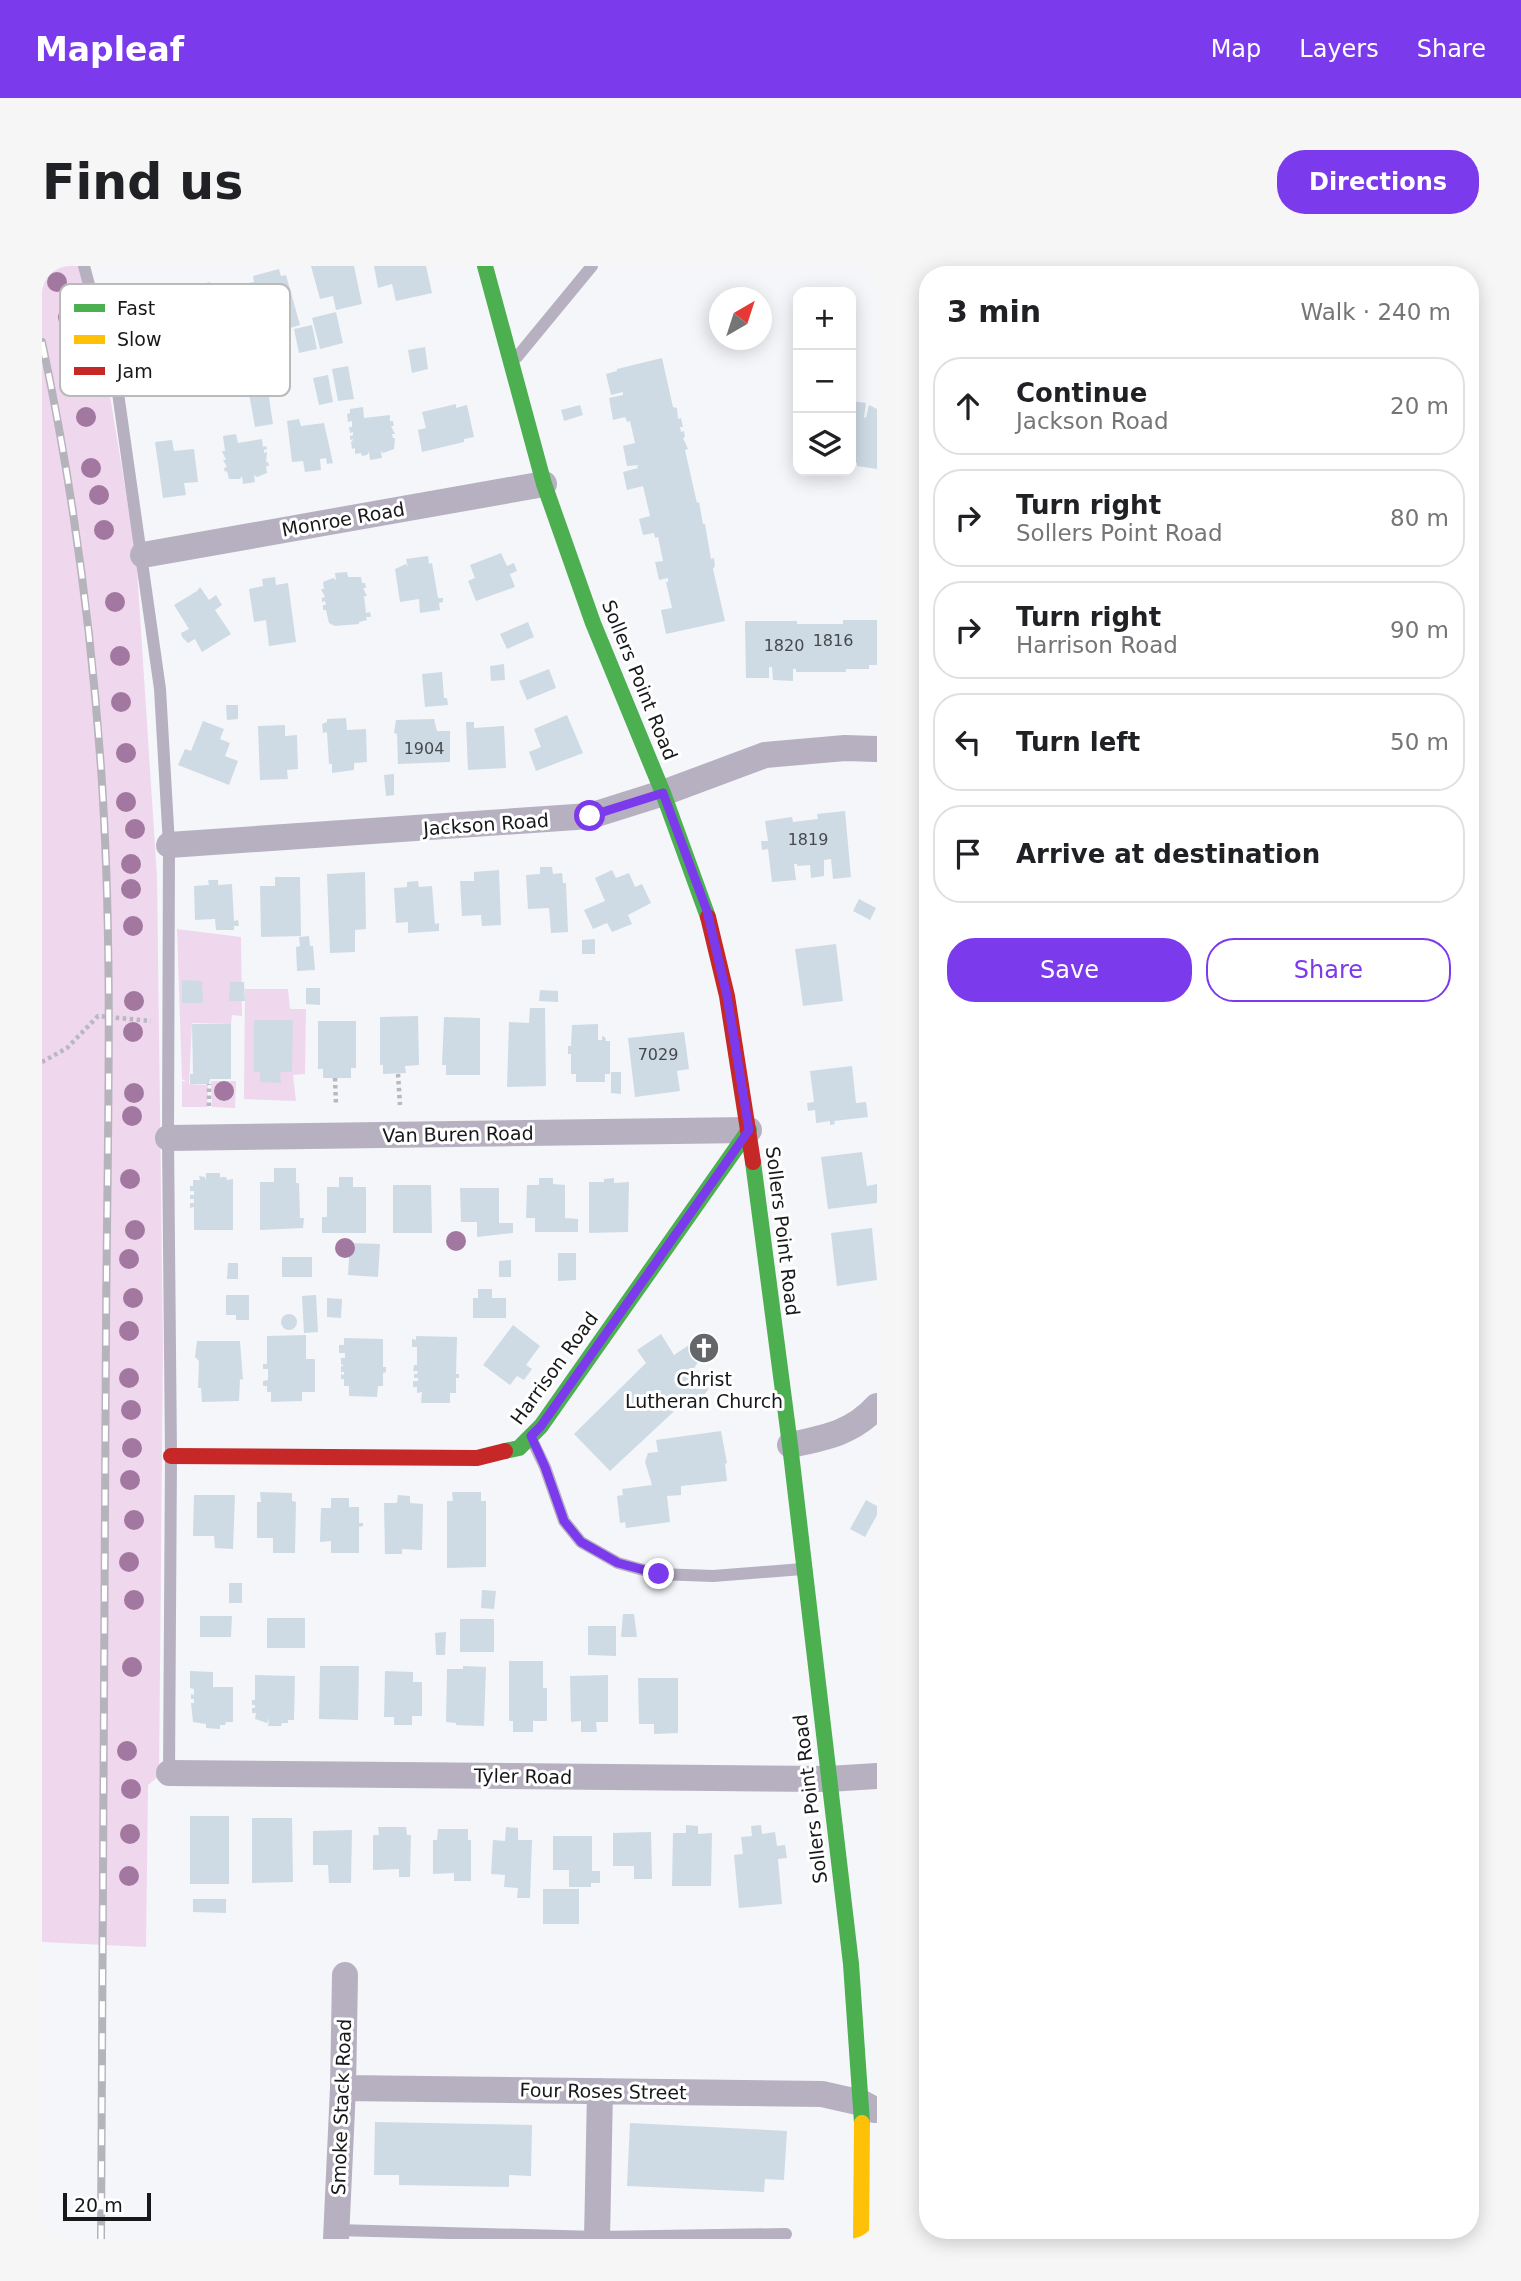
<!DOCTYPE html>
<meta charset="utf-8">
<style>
:root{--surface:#fff;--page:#f6f6f6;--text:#202124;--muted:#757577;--line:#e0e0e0;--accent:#7c3aed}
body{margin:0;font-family:"DejaVu Sans",sans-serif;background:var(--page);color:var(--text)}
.controls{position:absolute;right:21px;top:21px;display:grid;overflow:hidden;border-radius:14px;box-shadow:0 4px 18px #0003}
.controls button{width:63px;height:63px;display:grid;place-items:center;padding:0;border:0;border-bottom:2px solid var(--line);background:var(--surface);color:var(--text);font:35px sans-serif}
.compass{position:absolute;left:667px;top:21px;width:63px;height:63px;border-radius:50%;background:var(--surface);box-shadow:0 4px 18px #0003;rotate:39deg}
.scale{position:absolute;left:21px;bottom:18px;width:88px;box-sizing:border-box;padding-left:7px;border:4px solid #17181a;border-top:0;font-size:19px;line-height:24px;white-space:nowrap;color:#17181a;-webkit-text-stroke:5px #fff;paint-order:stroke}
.stop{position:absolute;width:21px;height:21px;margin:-16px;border:5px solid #7c3aed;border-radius:50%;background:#fff}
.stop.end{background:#7c3aed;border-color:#fff;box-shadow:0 2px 7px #0008}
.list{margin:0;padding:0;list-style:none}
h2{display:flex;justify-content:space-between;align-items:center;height:91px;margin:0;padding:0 28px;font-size:30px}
h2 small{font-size:23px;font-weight:400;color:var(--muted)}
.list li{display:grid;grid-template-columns:46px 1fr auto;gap:21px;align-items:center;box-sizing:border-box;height:98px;margin:0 14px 14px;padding:0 14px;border:2px solid var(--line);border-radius:28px}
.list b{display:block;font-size:26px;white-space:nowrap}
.list p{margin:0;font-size:23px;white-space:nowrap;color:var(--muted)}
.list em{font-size:23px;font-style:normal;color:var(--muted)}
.actions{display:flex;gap:14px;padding:21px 28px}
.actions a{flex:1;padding:16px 0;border:2px solid var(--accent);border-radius:28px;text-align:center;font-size:24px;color:var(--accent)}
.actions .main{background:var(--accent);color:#fff}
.icon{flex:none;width:38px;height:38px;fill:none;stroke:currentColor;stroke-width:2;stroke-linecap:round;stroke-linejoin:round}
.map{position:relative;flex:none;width:835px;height:1973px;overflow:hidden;border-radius:28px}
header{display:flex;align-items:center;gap:42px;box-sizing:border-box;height:98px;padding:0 35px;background:var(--accent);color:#fff}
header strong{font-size:33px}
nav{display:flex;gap:38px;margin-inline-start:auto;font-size:24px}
.intro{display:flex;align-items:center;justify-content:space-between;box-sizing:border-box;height:168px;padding:0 42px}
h1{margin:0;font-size:49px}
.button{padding:18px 32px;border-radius:28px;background:var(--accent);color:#fff;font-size:24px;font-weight:700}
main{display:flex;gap:42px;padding:0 42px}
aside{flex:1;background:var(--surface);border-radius:28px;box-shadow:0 4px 18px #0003}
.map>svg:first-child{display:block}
.green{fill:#efd7ed}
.building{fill:#cedbe5}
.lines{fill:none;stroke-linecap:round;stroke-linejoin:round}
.path{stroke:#b9b7c1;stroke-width:4.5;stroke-dasharray:3.5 3.5;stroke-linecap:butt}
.lane{stroke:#b6b0c0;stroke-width:12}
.street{stroke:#b6b0c0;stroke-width:26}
.fast{stroke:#4caf50;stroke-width:16}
.slow{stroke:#ffc107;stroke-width:16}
.jam{stroke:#c62828;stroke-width:16}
.rail-casing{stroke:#b5b4bc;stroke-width:8}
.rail{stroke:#fff;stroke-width:5;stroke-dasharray:16;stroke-linecap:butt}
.tree{fill:#a278a0}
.route{stroke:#7c3aed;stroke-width:9}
.labels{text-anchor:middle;stroke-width:6;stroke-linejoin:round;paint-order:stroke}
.number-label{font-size:16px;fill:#45494d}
.street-label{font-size:19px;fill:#17181a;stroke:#fff}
.poi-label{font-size:19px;fill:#17181a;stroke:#fff}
.key{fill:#fff;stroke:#b9baba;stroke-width:2}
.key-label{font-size:19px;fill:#17181a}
</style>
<header>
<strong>Mapleaf</strong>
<nav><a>Map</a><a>Layers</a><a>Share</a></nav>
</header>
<div class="intro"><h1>Find us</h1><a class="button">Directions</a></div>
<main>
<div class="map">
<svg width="835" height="1973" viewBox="0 0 835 1973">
<rect width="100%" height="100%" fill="#f4f6fa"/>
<path class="green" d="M0,0H39L60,81L94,288L115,611L121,1081L117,1510L106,1519L104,1681L0,1676Z
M135,663L199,671L200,750L190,749L189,758L150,757L147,818L166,819L165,841H140V815L145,816L140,813Z
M203,723H246L248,743H264L263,808L251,809L254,835L202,833Z
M169,815H194L193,842L170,841Z"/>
<path class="building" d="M269,0H312L320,38L294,44L291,30L278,33Z
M332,0H384L390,27L354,35L350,18L336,22Z
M237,3L239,10L244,9L258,59L238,65L233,46L215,51L206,17L212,16L211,10Z
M168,16L169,20L180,19L188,52L184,53L186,60L172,63L171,58L150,63L142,29L153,24L152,20Z
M294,46L301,77L278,83L270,52Z
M270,59L275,83L257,87L252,63Z
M383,81L386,103L370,107L366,84Z
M620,92L631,141L635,142L636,153L639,152L641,161H638L639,166L642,165L643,171L641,172L646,183L643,184L655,237L657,236L661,258H663L669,293L672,292L673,300L671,303L683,355L624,368L619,344L630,342L624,316H626V312L617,314L613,296L621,295L616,271L613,272L612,267L601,269L597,253L608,250L601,220L585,224L581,206L596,202L595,200L598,199L585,200L581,180L593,177L588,155L585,156L583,151L571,154L567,132L581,129V126L569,129L564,108L575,105V103Z
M306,100L312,133L296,135L290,103Z
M286,109L291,136L277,139L271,112Z
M226,125L231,158L213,161L207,128Z
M809,135L824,137L822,151L824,152L827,139L835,143V203L815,200V197L809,196Z
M414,138V142L425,139L432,171L422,173V176L380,186L376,164L384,162L380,146Z
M538,139L541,149L522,155L519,144Z
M321,141L322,152L348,149V155H351L352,160H349L353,168H350L351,172H353L352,183L341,187L339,185L340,192L328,194L327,186L325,189L320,190L319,187L313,188V182L310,183L309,176L312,173L308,174V170L311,169V166L308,167L307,161H310V155L306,156L305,148L308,147V143Z
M257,153L259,160L282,157L291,197L285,198L284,192L278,193L279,204L263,206L261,195L250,196L245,155Z
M194,168L196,177L220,173L221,181L224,180L225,183L222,184V187L225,186L224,196H226L227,200H224L225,207L215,211L212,209L213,216L201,218L200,210L198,213H187L185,205L183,206L182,202L185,201L181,194H184L180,185H183L181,170Z
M130,174L132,185L152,183L156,216L142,217L144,229L121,232L113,176Z
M459,287L465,300L472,297L475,305L468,308L473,321L434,335L426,315L433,312L428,299Z
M386,290L387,298L390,297L396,332H401V336L397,337L398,344L378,347L377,333L358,336L353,303L364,298L366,301L364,293Z
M305,306L306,311H319L320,317H323L324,322H321L325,330H322L324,347L328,346L329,351H324L325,354L317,356V358L293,360L287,357L284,344H281V339H284L283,335L280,336V332L283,331L279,323H282L281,316L291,312L294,314L293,307Z
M233,311L234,319L246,317L254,376L227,380L224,354L212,356L207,323L221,320L220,313Z
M158,321L167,334L174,329L180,339L173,344L189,368L160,386L153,373L146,377L140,371L139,367L147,363L132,339L155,325Z
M801,354H835V399H827V403H804V406H754V403H751V415L731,414L730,401H727V412H704L703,355H755V358H801Z
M486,356L492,371L465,383L458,368Z
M462,398L463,414L449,415L448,400Z
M507,403L514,422L485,434L477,415Z
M400,406L402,432H405L406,439L383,441L380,408Z
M184,439H196V453L185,454Z
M525,449L541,487L494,505L487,486L499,481L492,463Z
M304,452L305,464L324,463L325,496L312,497V504L290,507V498H287L285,466L281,467L280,458L285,456V453Z
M392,453L395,465H408V496L356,498L355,468L352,467L354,454Z
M161,455L182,463L178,473L188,477L183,490L196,495L187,519L136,499L143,483L149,485Z
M424,456H432V462L462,460L464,502L426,504Z
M243,459V470L255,469L256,503L245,504L246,513L218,514L216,460Z
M352,508V529L344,530L342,509Z
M803,545L809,611L791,613L789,593L782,594V610L769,612L768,599L755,600V598H752L754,614L730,616L726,583L720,584L719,575H726L723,555L750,551L751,556L776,553L775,548Z
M498,601H510L511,608L520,607L521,617H524L526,666L509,667L507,642L486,643L484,609L498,608Z
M457,604L459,659L440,660L439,649L420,650L418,615H432V606Z
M570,604L574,612L587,607L593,621L600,618L609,637L586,649L590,658L570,666L565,657L551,663L542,644L563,635L553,612Z
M323,606L324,663L313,664V686L288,687L285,608Z
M233,611H258L259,670L219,671L218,620H233Z
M166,614H176V619L190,618L192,655L196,654L197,660H192V664H174L173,653L153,654L152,620L167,619Z
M376,615L377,621L390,620L393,658L397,657V665L366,667V656L354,657L352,622L365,621V616Z
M817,633L834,642L828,654L811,645Z
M267,670L268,680H271L273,704L255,705L254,681L258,680L257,671Z
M553,673V688H540V674Z
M794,678L801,735L761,740L753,683Z
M140,714L160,715L161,737H140Z
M188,716H202L203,735H187Z
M264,722H278V739L264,738Z
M498,724L516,725V736L497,735Z
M488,742H503L504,820L465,821L467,756L487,757Z
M376,750L377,799L363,800L364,807L341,808V799H338V751Z
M402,751L438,752V809H404V799H400Z
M212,754H251L250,806H238L239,817L218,816V806H212Z
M276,755H314V802H309V812H281V803H276Z
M150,758H189V813H168L167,818H148V808H151Z
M556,758V774H560V770L563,771L564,775H568V808H563V816H534V808H529V788H526V780H529L530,759Z
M642,766L647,803L635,805L638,825L593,831L586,772Z
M810,800L814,837L824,836L826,851L792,855L793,858L788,859V855L774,857L773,844L766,845L765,837L772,836L768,805Z
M569,806H579V828L569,827Z
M820,886L825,920L835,918V937L786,943L779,891Z
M232,902H254V917H257L258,952H262L261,962L218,964V916H232Z
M164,907H178V913L179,911H184L185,914L191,913V964H152V941L148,942V937H152V933H148V929H152V925H148V920H151V914H158L157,910L163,911L164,915Z
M297,911H311V921H324V967H280V951H285V921H297Z
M497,912H511V918L523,919V952L536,953V966H493V952H484L485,919H497Z
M572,912V917L587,916L586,966L547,967V916H562V913Z
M351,919H389L390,967H351Z
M418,922H457V957H471V967L435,971V956H419Z
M830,962L835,1014L795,1020L789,967Z
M308,977L338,978L336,1011L306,1009Z
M516,987H534V1014L516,1015Z
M240,991H270V1011H240Z
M469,994V1011H457V995Z
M186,997H196V1013H185Z
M436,1023H450V1032H464V1052H431V1032H436Z
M184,1029H207V1054H194V1049H184Z
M274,1029L276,1066L262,1067L260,1030Z
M285,1032L300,1033L299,1052L285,1051Z
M239 1056a8 8 0 1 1 16 0a8 8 0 1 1-16 0Z
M471,1059L498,1080L484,1099L490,1103L482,1114L475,1110L468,1119L441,1099Z
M619,1068L632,1089L650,1077L660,1089L650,1106L669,1119L653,1143L642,1136L568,1205L532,1168L604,1097L595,1084Z
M264,1069V1093H273V1126H260V1135L229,1136V1126H225V1120H221V1115L226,1114V1103H221V1098H225V1070Z
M374,1070L415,1071L414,1108H417V1112H414V1127H408V1137H379L380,1126L375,1127V1121H371V1115H376V1112H372V1108H375L376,1105H371L372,1099H375V1081H370V1073L374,1074Z
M302,1072L341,1073V1101H344V1106L341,1107V1120H336L335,1131L307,1130V1120H302V1113H299V1108L302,1109V1106H299V1100H302L299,1098V1092H303V1087H297V1079H302Z
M155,1075H198L201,1114L198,1113L197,1135L160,1136L159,1122H156L157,1095L153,1091Z
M679,1165L685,1197L683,1198L685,1215L639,1220V1229L625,1230L628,1256L584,1262L583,1256L578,1257L575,1230L581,1229L580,1223L610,1219L603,1196L606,1187L616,1186L614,1174Z
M218,1226L250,1227V1235L254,1236L253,1287H231V1272H215V1236H219Z
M410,1226H439V1235H444V1301L405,1302V1235H411Z
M152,1229H193L191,1283L173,1282L172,1270H151Z
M356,1229L368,1230V1237L381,1238L380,1284L360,1283V1288H343L342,1237H355Z
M289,1232H307V1241H317V1257H321V1260L317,1261V1287H289V1275L278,1276L279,1242H289Z
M824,1234L835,1240V1249L823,1271L808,1263Z
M187,1317H200V1337H187Z
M440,1324L454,1325L452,1343L439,1342Z
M581,1348H592L595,1371H579Z
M158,1350H190L189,1371H158Z
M225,1352H263V1382H225Z
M418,1353H452V1386H418Z
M546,1360H574V1390L546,1389Z
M404,1366L403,1389H394L393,1367Z
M467,1395H501V1422H505V1455H491V1466H471V1455H467Z
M278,1400H317L316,1454L277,1453Z
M421,1400L444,1401L442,1460L414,1459V1457L404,1456L405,1403H421Z
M148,1405L171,1406V1421H191V1456H184L183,1459H178V1463L164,1462V1458L151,1456L149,1437H152V1433H149V1428L152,1429V1423L148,1422Z
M343,1405L371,1406V1416H380V1450H370V1459H352V1451H342Z
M213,1409L253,1410L252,1454H246V1457H240L239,1460H226L227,1452L225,1457L213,1453L214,1447H210V1442H213V1439H210V1434H213Z
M566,1409V1456H554L555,1466H539V1455L529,1456L528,1410Z
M596,1412H636V1467L612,1468V1458H597Z
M148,1550H187V1618H148Z
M210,1552H250L251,1616L210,1617Z
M644,1559L656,1560V1568L670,1567L669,1620H630L631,1567H644Z
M719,1559L720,1568L733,1566L735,1580L743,1579L745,1592L736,1593L740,1638L697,1642L692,1589L701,1588L699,1571L710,1570L709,1560Z
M336,1561H364L365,1569H369L368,1611H357V1603L331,1604V1569H337Z
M464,1561L476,1562V1574H490L488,1632H475L476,1622L462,1621L463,1609L449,1608L451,1574L463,1575Z
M396,1563H426V1574H429V1615H412V1607L391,1608V1574H395Z
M310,1564L309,1617H287L286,1599H271V1565Z
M609,1566L610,1613H592V1600H571V1567Z
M511,1570H550V1605H558V1617H549V1621H527V1604H511Z
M501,1623H537V1658H501Z
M151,1633H184V1647L151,1646Z
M333,1856L490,1859L489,1910L467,1909V1921L357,1919V1909H332Z
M588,1857L745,1865L742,1914L723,1913L722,1926L585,1920Z"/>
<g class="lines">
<path class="path" d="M0,796L25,782L56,750L109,755
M356,808L358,839
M293,812L294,839
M167,840V818"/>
<path class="lane" d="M42,0L76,127L118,423L127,579L126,872L129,1190L127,1507
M475,91L550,0
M490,1174L503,1201L522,1255L539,1276L576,1297L616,1308L671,1310L760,1303
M294,1964L555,1971L744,1968"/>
<path class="street" d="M101,289L502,218
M127,579L548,550L621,527L723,489L803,482L835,483
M126,872L707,864
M748,1179C782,1172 811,1167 835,1140
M127,1507L786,1513L835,1510
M301,1822L780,1828L820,1837L833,1844
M294,1973L301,1822L303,1709
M555,1973L558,1825"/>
<path class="fast" d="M443,0L502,218L551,357L621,527L666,651
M711,896L748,1179L809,1698L820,1857
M463,1185L477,1182L499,1160L707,864"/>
<path class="slow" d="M819,1973L820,1857"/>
<path class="jam" d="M666,651L685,730L711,896
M129,1190L435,1192L463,1185"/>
<g class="rail-casing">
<path id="rail" d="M0,76C30,217 49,359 59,502C72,689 65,878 64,1065C62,1368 61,1670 59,1973"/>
</g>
<use href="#rail" class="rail"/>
</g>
<g class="tree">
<circle cx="15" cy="16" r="10"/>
<circle cx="26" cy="51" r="10"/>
<circle cx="44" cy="151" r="10"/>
<circle cx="49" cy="202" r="10"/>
<circle cx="57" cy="229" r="10"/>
<circle cx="62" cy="264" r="10"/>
<circle cx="73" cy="336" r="10"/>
<circle cx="78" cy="390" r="10"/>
<circle cx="79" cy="436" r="10"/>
<circle cx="84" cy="487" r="10"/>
<circle cx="84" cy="536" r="10"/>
<circle cx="93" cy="563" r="10"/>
<circle cx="89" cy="598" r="10"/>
<circle cx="89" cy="623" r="10"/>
<circle cx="91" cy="660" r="10"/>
<circle cx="92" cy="735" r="10"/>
<circle cx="91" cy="766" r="10"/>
<circle cx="182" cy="825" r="10"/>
<circle cx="92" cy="827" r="10"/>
<circle cx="90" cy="850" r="10"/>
<circle cx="88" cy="913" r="10"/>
<circle cx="93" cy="964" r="10"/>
<circle cx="414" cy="975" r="10"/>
<circle cx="303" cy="982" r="10"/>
<circle cx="87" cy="993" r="10"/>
<circle cx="91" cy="1032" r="10"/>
<circle cx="87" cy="1065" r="10"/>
<circle cx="87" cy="1112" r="10"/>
<circle cx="89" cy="1144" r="10"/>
<circle cx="90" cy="1182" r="10"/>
<circle cx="88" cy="1214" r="10"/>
<circle cx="92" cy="1254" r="10"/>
<circle cx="87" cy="1296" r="10"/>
<circle cx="92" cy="1334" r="10"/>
<circle cx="90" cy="1401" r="10"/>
<circle cx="85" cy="1485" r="10"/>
<circle cx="89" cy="1523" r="10"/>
<circle cx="88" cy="1568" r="10"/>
<circle cx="87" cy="1610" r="10"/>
</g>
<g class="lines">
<path class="route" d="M548,550L621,527L665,645L685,730L707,864L499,1160L489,1170L503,1201L522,1255L539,1276L576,1297L617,1308"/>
</g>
<defs>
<g id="church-disc" transform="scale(1.575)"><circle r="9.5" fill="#646668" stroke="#fff"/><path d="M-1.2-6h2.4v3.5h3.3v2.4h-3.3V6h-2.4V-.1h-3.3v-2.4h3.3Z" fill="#fff"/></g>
</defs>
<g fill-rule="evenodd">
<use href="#church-disc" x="662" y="1082"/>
</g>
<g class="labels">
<g class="number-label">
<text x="791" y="380">1816</text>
<text x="742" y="385">1820</text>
<text x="382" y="488">1904</text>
<text x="766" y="579">1819</text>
<text x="616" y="794">7029</text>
</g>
<g class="street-label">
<text transform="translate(301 253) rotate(-10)" y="7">Monroe Road</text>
<text transform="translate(598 414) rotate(68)" y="7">Sollers Point Road</text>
<text transform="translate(444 558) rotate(-4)" y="7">Jackson Road</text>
<text transform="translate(416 868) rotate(-1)" y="7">Van Buren Road</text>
<text transform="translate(741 965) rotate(83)" y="7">Sollers Point Road</text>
<text transform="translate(512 1102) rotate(-54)" y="7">Harrison Road</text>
<text transform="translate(481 1510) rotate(1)" y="7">Tyler Road</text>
<text transform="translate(768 1533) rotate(-97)" y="7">Sollers Point Road</text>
<text transform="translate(561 1825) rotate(1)" y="7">Four Roses Street</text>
<text transform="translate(299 1841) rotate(-88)" y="7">Smoke Stack Road</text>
</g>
<g class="poi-label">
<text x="662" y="1120">Christ<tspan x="662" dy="22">Lutheran Church</tspan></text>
</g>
</g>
<rect x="18" y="18" width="230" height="112" rx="10" class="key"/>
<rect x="32" y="38" width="31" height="8" fill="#4caf50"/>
<rect x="32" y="69" width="31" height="9" fill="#ffc107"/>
<rect x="32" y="101" width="31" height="8" fill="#c62828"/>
<g class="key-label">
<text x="75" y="49">Fast</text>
<text x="75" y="80">Slow</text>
<text x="75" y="112">Jam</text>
</g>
</svg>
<div class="controls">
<button>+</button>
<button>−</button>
<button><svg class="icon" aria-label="layers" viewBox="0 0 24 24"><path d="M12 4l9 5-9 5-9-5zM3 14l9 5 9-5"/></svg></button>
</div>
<svg class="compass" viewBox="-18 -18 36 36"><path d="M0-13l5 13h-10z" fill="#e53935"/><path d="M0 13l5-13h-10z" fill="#757577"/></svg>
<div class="scale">20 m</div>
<div class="stop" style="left:548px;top:550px"></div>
<div class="stop end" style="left:617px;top:1308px"></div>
</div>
<aside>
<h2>3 min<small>Walk · 240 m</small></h2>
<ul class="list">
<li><svg class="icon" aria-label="ahead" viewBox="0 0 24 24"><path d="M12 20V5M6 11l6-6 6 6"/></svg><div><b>Continue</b><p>Jackson Road</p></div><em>20 m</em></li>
<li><svg class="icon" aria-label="right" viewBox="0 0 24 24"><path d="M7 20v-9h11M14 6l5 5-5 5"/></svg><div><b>Turn right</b><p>Sollers Point Road</p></div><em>80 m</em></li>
<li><svg class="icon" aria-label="right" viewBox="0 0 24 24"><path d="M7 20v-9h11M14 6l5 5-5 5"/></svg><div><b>Turn right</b><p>Harrison Road</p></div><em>90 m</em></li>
<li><svg class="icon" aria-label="left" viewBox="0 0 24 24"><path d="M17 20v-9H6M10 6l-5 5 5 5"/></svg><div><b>Turn left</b></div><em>50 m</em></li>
<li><svg class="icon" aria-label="arrive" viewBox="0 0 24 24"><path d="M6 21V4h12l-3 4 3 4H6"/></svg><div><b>Arrive at destination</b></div></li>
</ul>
<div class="actions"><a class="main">Save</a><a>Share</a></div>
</aside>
</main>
